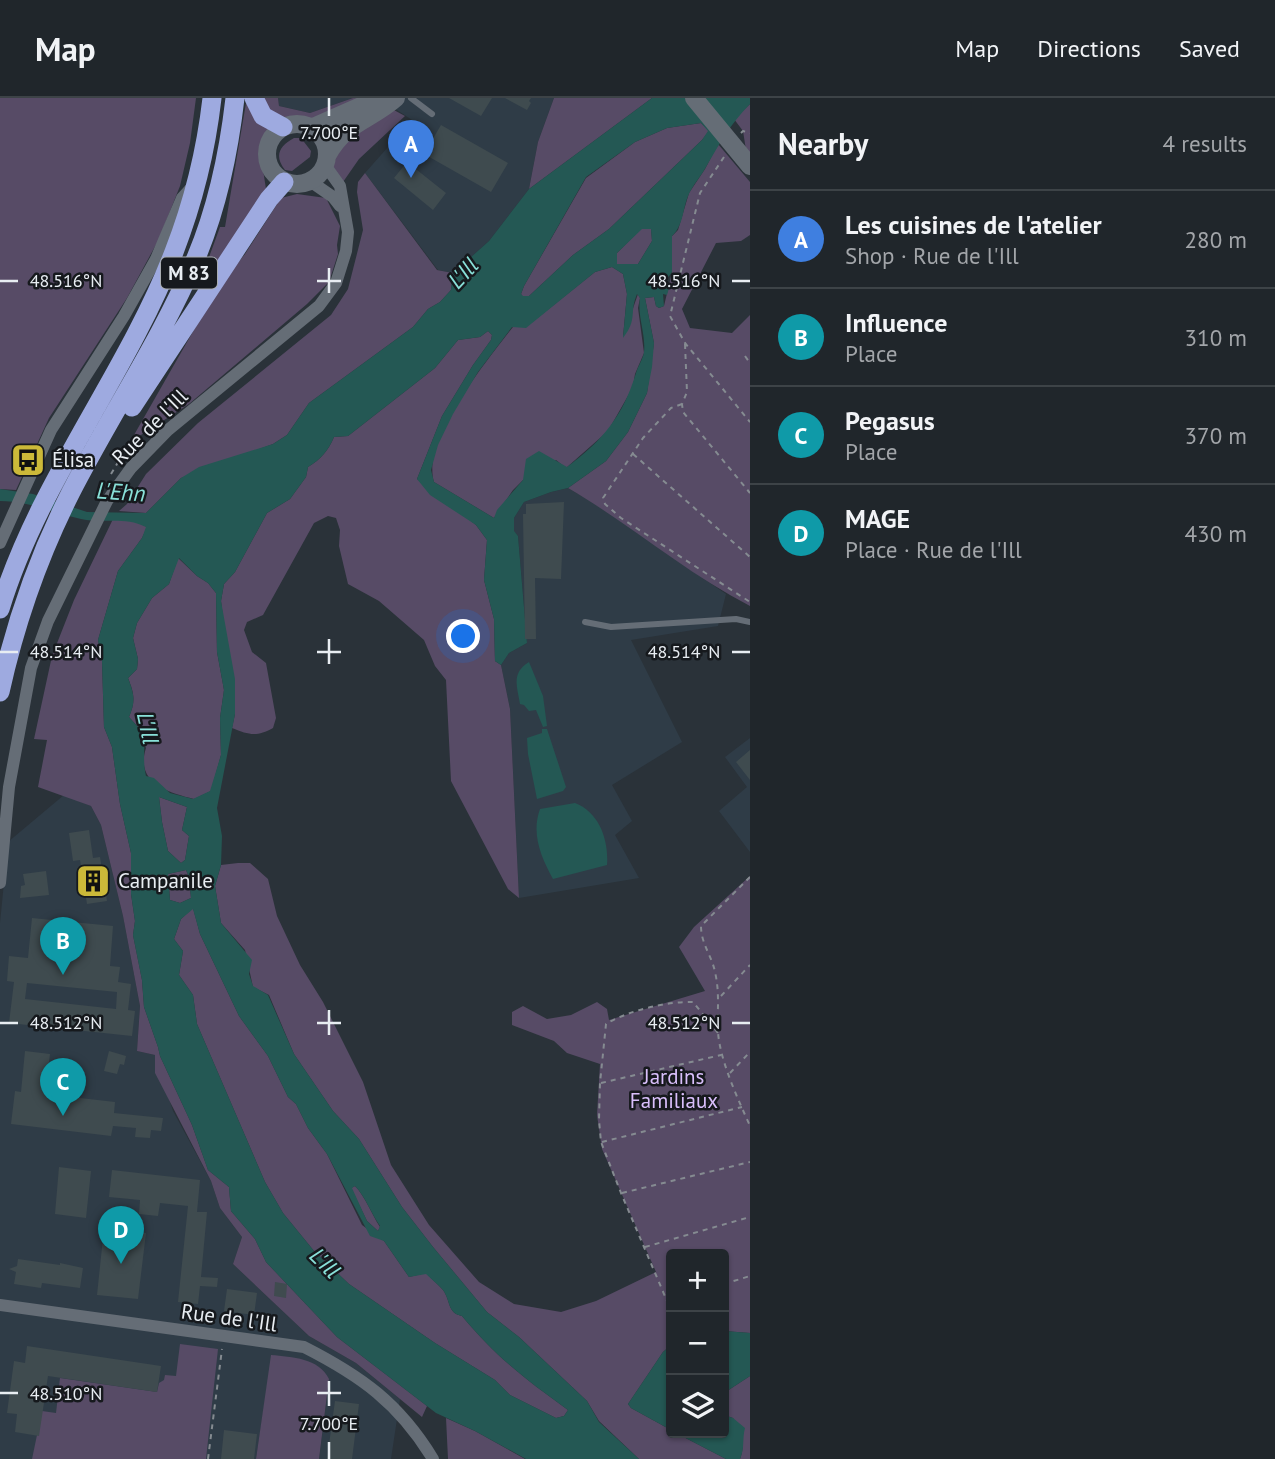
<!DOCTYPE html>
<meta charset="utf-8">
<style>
:root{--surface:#20262b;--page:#282e33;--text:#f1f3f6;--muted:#a2a5a9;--line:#3d4347;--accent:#1a73e8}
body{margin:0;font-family:"PT Sans",sans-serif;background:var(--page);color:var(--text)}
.controls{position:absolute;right:21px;bottom:21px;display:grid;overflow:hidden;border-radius:7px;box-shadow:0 2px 5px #0004}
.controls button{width:63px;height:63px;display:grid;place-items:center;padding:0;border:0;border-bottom:2px solid var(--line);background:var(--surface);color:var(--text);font:35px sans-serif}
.you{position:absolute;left:464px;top:539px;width:24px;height:24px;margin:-18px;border:5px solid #fff;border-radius:50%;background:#1a73e8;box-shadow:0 0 0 10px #1a73e833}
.badge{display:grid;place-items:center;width:46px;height:46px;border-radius:50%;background:var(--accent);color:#fff;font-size:23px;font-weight:700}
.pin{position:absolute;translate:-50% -58px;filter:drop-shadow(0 2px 4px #0008)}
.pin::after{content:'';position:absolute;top:37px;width:24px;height:21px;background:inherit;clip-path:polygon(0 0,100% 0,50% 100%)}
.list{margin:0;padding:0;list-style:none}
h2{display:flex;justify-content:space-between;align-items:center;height:91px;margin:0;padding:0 28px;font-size:30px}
h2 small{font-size:23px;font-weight:400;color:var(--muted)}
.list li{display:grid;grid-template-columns:46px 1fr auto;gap:21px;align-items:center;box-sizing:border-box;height:98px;padding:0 28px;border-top:2px solid var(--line)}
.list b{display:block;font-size:26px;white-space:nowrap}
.list p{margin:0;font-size:23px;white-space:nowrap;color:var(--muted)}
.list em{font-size:23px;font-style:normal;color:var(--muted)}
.icon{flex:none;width:38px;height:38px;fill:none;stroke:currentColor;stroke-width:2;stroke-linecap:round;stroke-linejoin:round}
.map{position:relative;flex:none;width:750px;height:1361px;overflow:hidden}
header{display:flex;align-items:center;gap:42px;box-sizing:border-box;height:98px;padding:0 35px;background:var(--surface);border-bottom:2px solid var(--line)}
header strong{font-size:33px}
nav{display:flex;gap:38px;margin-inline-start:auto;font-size:24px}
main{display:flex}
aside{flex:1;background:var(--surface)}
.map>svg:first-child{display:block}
.built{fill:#2f3c47}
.green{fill:#574b66}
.water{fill:#245854;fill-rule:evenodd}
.building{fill:#3f4b4f;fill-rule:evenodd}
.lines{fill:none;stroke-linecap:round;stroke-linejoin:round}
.path{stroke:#858b91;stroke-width:2;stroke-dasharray:5 5;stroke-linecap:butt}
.service{stroke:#656d76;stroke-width:6}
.minor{stroke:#656d76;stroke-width:12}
.secondary{stroke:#656d76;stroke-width:18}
.trunk{stroke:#9eaae0;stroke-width:19}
.ticks{fill:none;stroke:#e8edf2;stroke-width:2.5}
.labels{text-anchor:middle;stroke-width:5;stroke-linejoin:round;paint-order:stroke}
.shield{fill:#16191d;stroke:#a9adb2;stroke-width:2}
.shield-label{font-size:19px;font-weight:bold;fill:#e8edf2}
.street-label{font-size:21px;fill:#e8edf2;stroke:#16191d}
.poi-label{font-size:21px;fill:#e8edf2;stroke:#16191d;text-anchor:start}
.park-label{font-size:21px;fill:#d9bffb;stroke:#16191d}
.water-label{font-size:23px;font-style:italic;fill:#89e1d9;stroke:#16191d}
.ticks-label{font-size:18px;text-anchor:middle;fill:#e8edf2;stroke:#16191d;stroke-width:5;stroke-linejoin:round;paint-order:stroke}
</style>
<header>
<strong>Map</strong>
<nav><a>Map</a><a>Directions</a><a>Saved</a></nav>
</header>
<main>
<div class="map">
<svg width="750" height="1361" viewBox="0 0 750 1361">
<rect width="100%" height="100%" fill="#2a3239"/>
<path class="built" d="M278,0H353L310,15L279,8Z
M379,0H554L538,44L529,91L489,143L453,175L438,172L365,75L412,22Z
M568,390L597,407L726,496L718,528L631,542L682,644L612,687L632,723L615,737L639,780L519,800L510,611L501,567L509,555L527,545L518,438L514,434V420L524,404L551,394Z
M750,640V754L719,713L747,689L725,659Z
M64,697L91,708L101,727L123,818L140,908L137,953L155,957L173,1013L211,1083L220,1110L242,1139L233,1166L309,1238L356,1265L400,1301L391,1361H319L329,1281L272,1257L256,1361H0V825L8,744Z"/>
<path class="green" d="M0,0H196L190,45L180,88L159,141L127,200L49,320L16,392L0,391Z
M260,0H278L279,8L310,15L353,0H374C335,15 290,45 260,0Z
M554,0H652L529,91L538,44Z
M246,5L257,19L270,27L260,52L266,91L219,164L197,192L220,129H225Z
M750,6V57L746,52L743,33L734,21Z
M392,11L405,18L359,61L343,84L333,69L336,49Z
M701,25L709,33L702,42L609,131L573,157L529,198L523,199L521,196L524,188L586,80L635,44L667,30Z
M294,40H301L311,53L310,59L292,73L285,72C274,58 279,48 294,40Z
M718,46L750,84V137L741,143L716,145L682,211L690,230L732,235L750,217V508C686,475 630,426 568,390L606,363L628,334L647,295L654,245L645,200L654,199L656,208L659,210L664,208L672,174V138L678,132L689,95L705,71Z
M365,75L437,172L453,175L451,192L440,204L428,211L413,229L309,305L287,337L273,346L181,380L146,415L119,413L127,406L146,376L198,325L331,217L348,191L363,132L357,94L358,84Z
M297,96L326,100L340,128L337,147L338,156L329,184L307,206L189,306L130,344L219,188L245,156L281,100Z
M642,130H651L652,143L638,166H617L615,165L617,155Z
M612,169L623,176L627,196L623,239L638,196L640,200L638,210L644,255L635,276L633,289L608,333L566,370L556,362L523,382L513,392L494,420L434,384C421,343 488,261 513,229H526L595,174Z
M488,233L492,237L491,242L473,267L442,318L417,381L476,427L487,442L484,482L494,521L495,563L501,567L510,611L519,800L508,791L451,683L446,582L435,568L424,542L379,503L348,486L339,448L340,432L336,420L328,418L314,425L263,517L247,524L244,532L252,554L266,565L276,620L273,630C257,639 249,637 232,630L235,616L221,503L224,486L235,474L267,415L290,401L306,379L308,369C321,361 328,353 334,339L348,338L435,270L458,242L480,239Z
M113,421L134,423L147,429L142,440L118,473L98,542L102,563L104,629L112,649L120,706L131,755V796L135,823L133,837L142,882L144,909L158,949L160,958L192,1027L208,1072L229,1089L231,1113L255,1141L266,1164L337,1239L427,1308L422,1319L356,1265L309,1238L233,1166L242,1139L220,1110L211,1083L155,975V957L137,953L140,908L123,818L101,727L91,708L38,689L47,642L34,641L52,558L74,502Z
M178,460L197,478L208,485L216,495L217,554L224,592L220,620L221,657L211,693L194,701C166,694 135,684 146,650L137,628L129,619C136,603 134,595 128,580L137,571L138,561L133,540L137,525L152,500L169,486Z
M159,699L187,709L182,732L189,738L185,762L181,765L168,753L162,724Z
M238,765H250L268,781L277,818L300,867L323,904L363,984L391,1067L429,1127L479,1184L514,1206L561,1214L596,1203L656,1174L602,1051L597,1017L600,966L567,955L554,943L512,927V914L523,908L547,921L571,917L597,904L607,911L609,922L705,893L679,849L694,829L750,778V1235L724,1233V1156H671V1247L663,1254L628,1306L631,1310L671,1332V1335H676L726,1361H639L599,1323L587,1303L519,1239L487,1214L433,1149L402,1109L359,1041L333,1013L294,956L269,897L253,889L245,852L221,825L215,788L221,767Z
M186,772L189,779L191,800L180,805L170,802L168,776Z
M193,810L200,836L239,918L268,958L288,999L296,1006L308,1030L327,1056L362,1127L384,1143L409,1179L426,1175C431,1181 438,1186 443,1192C451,1203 447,1215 462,1218C496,1259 525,1281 568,1312L564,1318L556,1320L510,1297L495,1282L435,1245L349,1186L314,1153L283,1115L265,1084L197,926L193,897L179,877L183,853L174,841L181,821Z
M355,1088C365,1098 371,1115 380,1129L378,1133L367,1123L351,1090Z
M180,1246L218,1251L206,1361H32L42,1313L56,1315L60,1280L157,1294L159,1285L164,1282L165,1277L176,1278Z
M271,1257C292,1259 319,1260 329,1281L319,1361H256Z
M750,1278V1361H740C746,1344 741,1335 733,1320L724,1317V1295Z
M446,1320L475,1333L525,1361H448Z"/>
<path class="water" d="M652,0H750V6C731,25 719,46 706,69C702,77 695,84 691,92C682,107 685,126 672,138V174L667,181L669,190L667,197L663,196L664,208L659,210L656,208L654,199L645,200L654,245L652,269L647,295L628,334L606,363L568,390L551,394L524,404L514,420V433L518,438L527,545L509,555L501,567L495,563L494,521L484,482L487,442L476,427L430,397L417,381L442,318L473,267L491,242L492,237L488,233L480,239L458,242L435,270L348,338L334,339C328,353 321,361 308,369L306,379L290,401L267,415L235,474L224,486L221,503L235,581V616L217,710L222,738L221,767L215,788L221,825L252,862L249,876L253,888L268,897L294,956L333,1013L359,1041L402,1109L433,1149L487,1214L519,1239L587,1303L599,1324L639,1361H526L475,1333L436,1315L337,1239L266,1164L255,1141L231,1113L229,1089L208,1072L192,1027L160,958L158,949L144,909L142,882L133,837L135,823L131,796V755L120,706L112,649L104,629L102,563L98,542L118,473L142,440L146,429C124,418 104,426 81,421C53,415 29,403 0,403V391L33,396L87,414L146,415L181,380L199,369L273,346L287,337L309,305L413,229L428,211L440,204L451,192L453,175L489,143L529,91ZM701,25L708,33L702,42L609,131L573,157L529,198H523L521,196L524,188L586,79L635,44L667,30ZM642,131H651L652,143L638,166H617V155ZM612,169L623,176L627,196L623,240C638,221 629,215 637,196L640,200C637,218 646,236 644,254C643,261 638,268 636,275C623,318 603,342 567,369L539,353L526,361L523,382L497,412L494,420L434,384L431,372L438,347L453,316L478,274L512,229L526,230L595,174ZM179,460L197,478L208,485L216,495L217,554L224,592L220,620L221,657L210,693L193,701L170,695L154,680L146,678C142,661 146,648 143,631L137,628L129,619C136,603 134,596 128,580L137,571L138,561L133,540L137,525L152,500L169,486ZM159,699L187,709L182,732L189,738L185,762L181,765L168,753L162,724ZM186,772L189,779L191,800L180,805L170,802L168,776ZM193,811L200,836L239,918L268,958L288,999L296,1006L308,1030L327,1056L370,1138L384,1143L409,1179L426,1176C431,1181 438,1186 443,1192C451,1203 447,1215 462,1218C496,1259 525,1281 568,1312L564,1318L556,1320L510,1297L495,1282L435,1245L349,1186L314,1153L283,1115L265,1084L197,926L193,897L179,877L183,853L174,841L181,821ZM355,1088C365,1098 371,1115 380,1128L378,1133L367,1123L352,1090Z
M529,564L543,598L547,628L543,629L536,612L529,613L524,607L520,606C517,588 511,575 529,564Z
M542,631H547L566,689L563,693L537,701L528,656L527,640L542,635Z
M575,705C599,714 609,742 607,767L553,781C541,759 531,736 540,711Z
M724,1233L750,1235V1278L724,1295Z
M671,1247V1332L631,1310L628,1306L663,1254Z
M724,1317L733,1320L745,1330C742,1341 745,1350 740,1361H726L676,1335H724Z"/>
<path class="building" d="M449,0H492L481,18Z
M505,0H531L529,3L531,5L527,12Z
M441,27L508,65L491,94L424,56Z
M407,64L446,95L433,112L394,80Z
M564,404L561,481L535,480L536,541H525L523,416H526V406Z
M750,652V682L736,664Z
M89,732L93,760L100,759L107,803L87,806L80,762L73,763L69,735Z
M46,773L49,797L20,800L21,788L25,787L23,776Z
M32,820L113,828L110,868L120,869L118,884L131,886L128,912L135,913L132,938L9,925L14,884L7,883L9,858L28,860ZM27,885L117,894L116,911L25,901Z
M25,953L50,956L45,996L115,1004L114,1015L163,1020L161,1033L151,1032L150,1040L135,1039L136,1030L113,1028L111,1038L11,1026L15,993L21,994Z
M109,953L126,958L124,967L120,966L117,976L104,973Z
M59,1069L91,1073L86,1120L55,1116Z
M112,1072L200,1082L197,1114H207L201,1179L218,1180L217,1189L200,1188L198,1206L178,1204L188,1108L160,1105L158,1118L139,1116L140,1102L109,1099Z
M105,1121L116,1122L115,1131L146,1135L138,1201L97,1197Z
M18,1161L60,1167V1165L83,1170L80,1190L42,1185L41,1190L14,1186L16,1174L9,1171L17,1168Z
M275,1184L287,1186L286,1200L274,1198Z
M227,1191L257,1195L254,1217L224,1213Z
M27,1248L161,1268L157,1294L48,1278L39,1338L15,1334L17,1316L7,1315L14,1263L25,1265Z
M335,1303L359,1306L352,1361H327Z
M224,1332L257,1336L254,1361H221Z"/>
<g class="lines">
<path class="path" d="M741,35L743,33L750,35
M724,59L700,95L670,218L685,245L750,324
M685,246L687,294L682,306L683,314L750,395
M745,258L750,265
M682,306L671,310L643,340L603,400L605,406L621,420L750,504
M633,356L750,459
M111,376L124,354L128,356
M750,779L701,828C701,846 712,858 715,874C720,895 717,914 718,934C720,963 738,1001 750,1028
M721,898L750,867
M730,975L750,954
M601,985L721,957
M602,1044L742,1009
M622,1095L750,1064
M645,1149L750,1119
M724,1186L750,1178
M671,1202L667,1203L621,1095L601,1044L599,1022L600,985L606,926C627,913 668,903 693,904L718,935
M208,1361L222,1251"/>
<path class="service" d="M411,0L432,16
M585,524L611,529L736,521L750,524"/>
<path class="minor" d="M310,83L333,99L340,108L342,107
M0,445L51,332L124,218L156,161L182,100L192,89
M0,785L9,689L31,570L48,523L107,403L131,370L168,332L319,208L336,185L346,153L348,134L340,88L325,67
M0,1207L304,1249C361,1278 399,1305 433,1361"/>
<path class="secondary" d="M694,0L750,68
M267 56a30 30 0 1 1 60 0a30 30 0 1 1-60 0Z
M311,30L379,0
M327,58C345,24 370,23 396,0"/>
<path class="trunk" d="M254,0L263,18L283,29
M132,309L269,101L284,84
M0,511C39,383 126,278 174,154C193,105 206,53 212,0
M0,594C15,526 39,457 71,394C111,316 161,242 196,160C217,110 229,53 235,0"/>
</g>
<path class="ticks" d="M329,0V18M329,170V195M0,183H18M317,183H341M732,183H750M329,541V566M0,554H18M317,554H341M732,554H750M329,912V937M0,925H18M317,925H341M732,925H750M329,1283V1308M0,1295H18M317,1295H341M329,1344V1361"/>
<defs>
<g id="bus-square" transform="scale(1.75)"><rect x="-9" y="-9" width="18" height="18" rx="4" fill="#ccb939" stroke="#16191d"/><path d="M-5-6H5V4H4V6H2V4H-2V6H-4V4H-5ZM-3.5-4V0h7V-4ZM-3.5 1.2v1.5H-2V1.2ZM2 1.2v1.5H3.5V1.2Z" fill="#111"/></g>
<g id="building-square" transform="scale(1.75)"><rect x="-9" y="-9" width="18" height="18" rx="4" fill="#ccb939" stroke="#16191d"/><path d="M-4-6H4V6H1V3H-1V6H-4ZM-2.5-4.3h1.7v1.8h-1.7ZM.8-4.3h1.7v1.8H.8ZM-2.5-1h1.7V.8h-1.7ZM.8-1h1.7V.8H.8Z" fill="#111"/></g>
</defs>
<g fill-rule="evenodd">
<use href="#bus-square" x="28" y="362"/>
<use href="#building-square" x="93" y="783"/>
</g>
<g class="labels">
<rect class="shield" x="161" y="159.5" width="56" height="31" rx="5"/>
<g class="shield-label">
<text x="189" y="182">M 83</text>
</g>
<g class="street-label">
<text transform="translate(150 329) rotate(-45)" y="7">Rue de l'Ill</text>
<text transform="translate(229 1220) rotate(8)" y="7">Rue de l'Ill</text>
</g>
<g class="poi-label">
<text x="52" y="369">Élisa</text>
<text x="118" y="790">Campanile</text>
</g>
<g class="park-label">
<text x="674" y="986">Jardins<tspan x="674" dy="24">Familiaux</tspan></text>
</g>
<g class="water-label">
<text transform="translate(463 175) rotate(-47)" y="8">L'Ill</text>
<text transform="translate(121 394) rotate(4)" y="8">L'Ehn</text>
<text transform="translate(148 630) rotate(78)" y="8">L'Ill</text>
<text transform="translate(325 1165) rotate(45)" y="8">L'Ill</text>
</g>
</g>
<g class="ticks-label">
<text x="329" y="41">7.700°E</text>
<text x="66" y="189">48.516°N</text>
<text x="684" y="189">48.516°N</text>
<text x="66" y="560">48.514°N</text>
<text x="684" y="560">48.514°N</text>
<text x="66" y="931">48.512°N</text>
<text x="684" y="931">48.512°N</text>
<text x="66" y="1302">48.510°N</text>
<text x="329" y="1332">7.700°E</text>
</g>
</svg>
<div class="controls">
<button>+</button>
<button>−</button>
<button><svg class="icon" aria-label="layers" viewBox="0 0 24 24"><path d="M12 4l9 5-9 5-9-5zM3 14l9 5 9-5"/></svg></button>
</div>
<div class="you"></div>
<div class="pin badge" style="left:411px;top:80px;background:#3f7fe0">A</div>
<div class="pin badge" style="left:63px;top:877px;background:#0f9aa8">B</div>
<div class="pin badge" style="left:63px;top:1018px;background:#0f9aa8">C</div>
<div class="pin badge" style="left:121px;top:1166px;background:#0f9aa8">D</div>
</div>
<aside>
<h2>Nearby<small>4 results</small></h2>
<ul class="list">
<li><span class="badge" style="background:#3f7fe0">A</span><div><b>Les cuisines de l'atelier</b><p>Shop · Rue de l'Ill</p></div><em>280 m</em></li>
<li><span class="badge" style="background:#0f9aa8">B</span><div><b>Influence</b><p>Place</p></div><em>310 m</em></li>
<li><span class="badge" style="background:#0f9aa8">C</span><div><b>Pegasus</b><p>Place</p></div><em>370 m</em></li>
<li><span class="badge" style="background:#0f9aa8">D</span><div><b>MAGE</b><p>Place · Rue de l'Ill</p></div><em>430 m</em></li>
</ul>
</aside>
</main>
